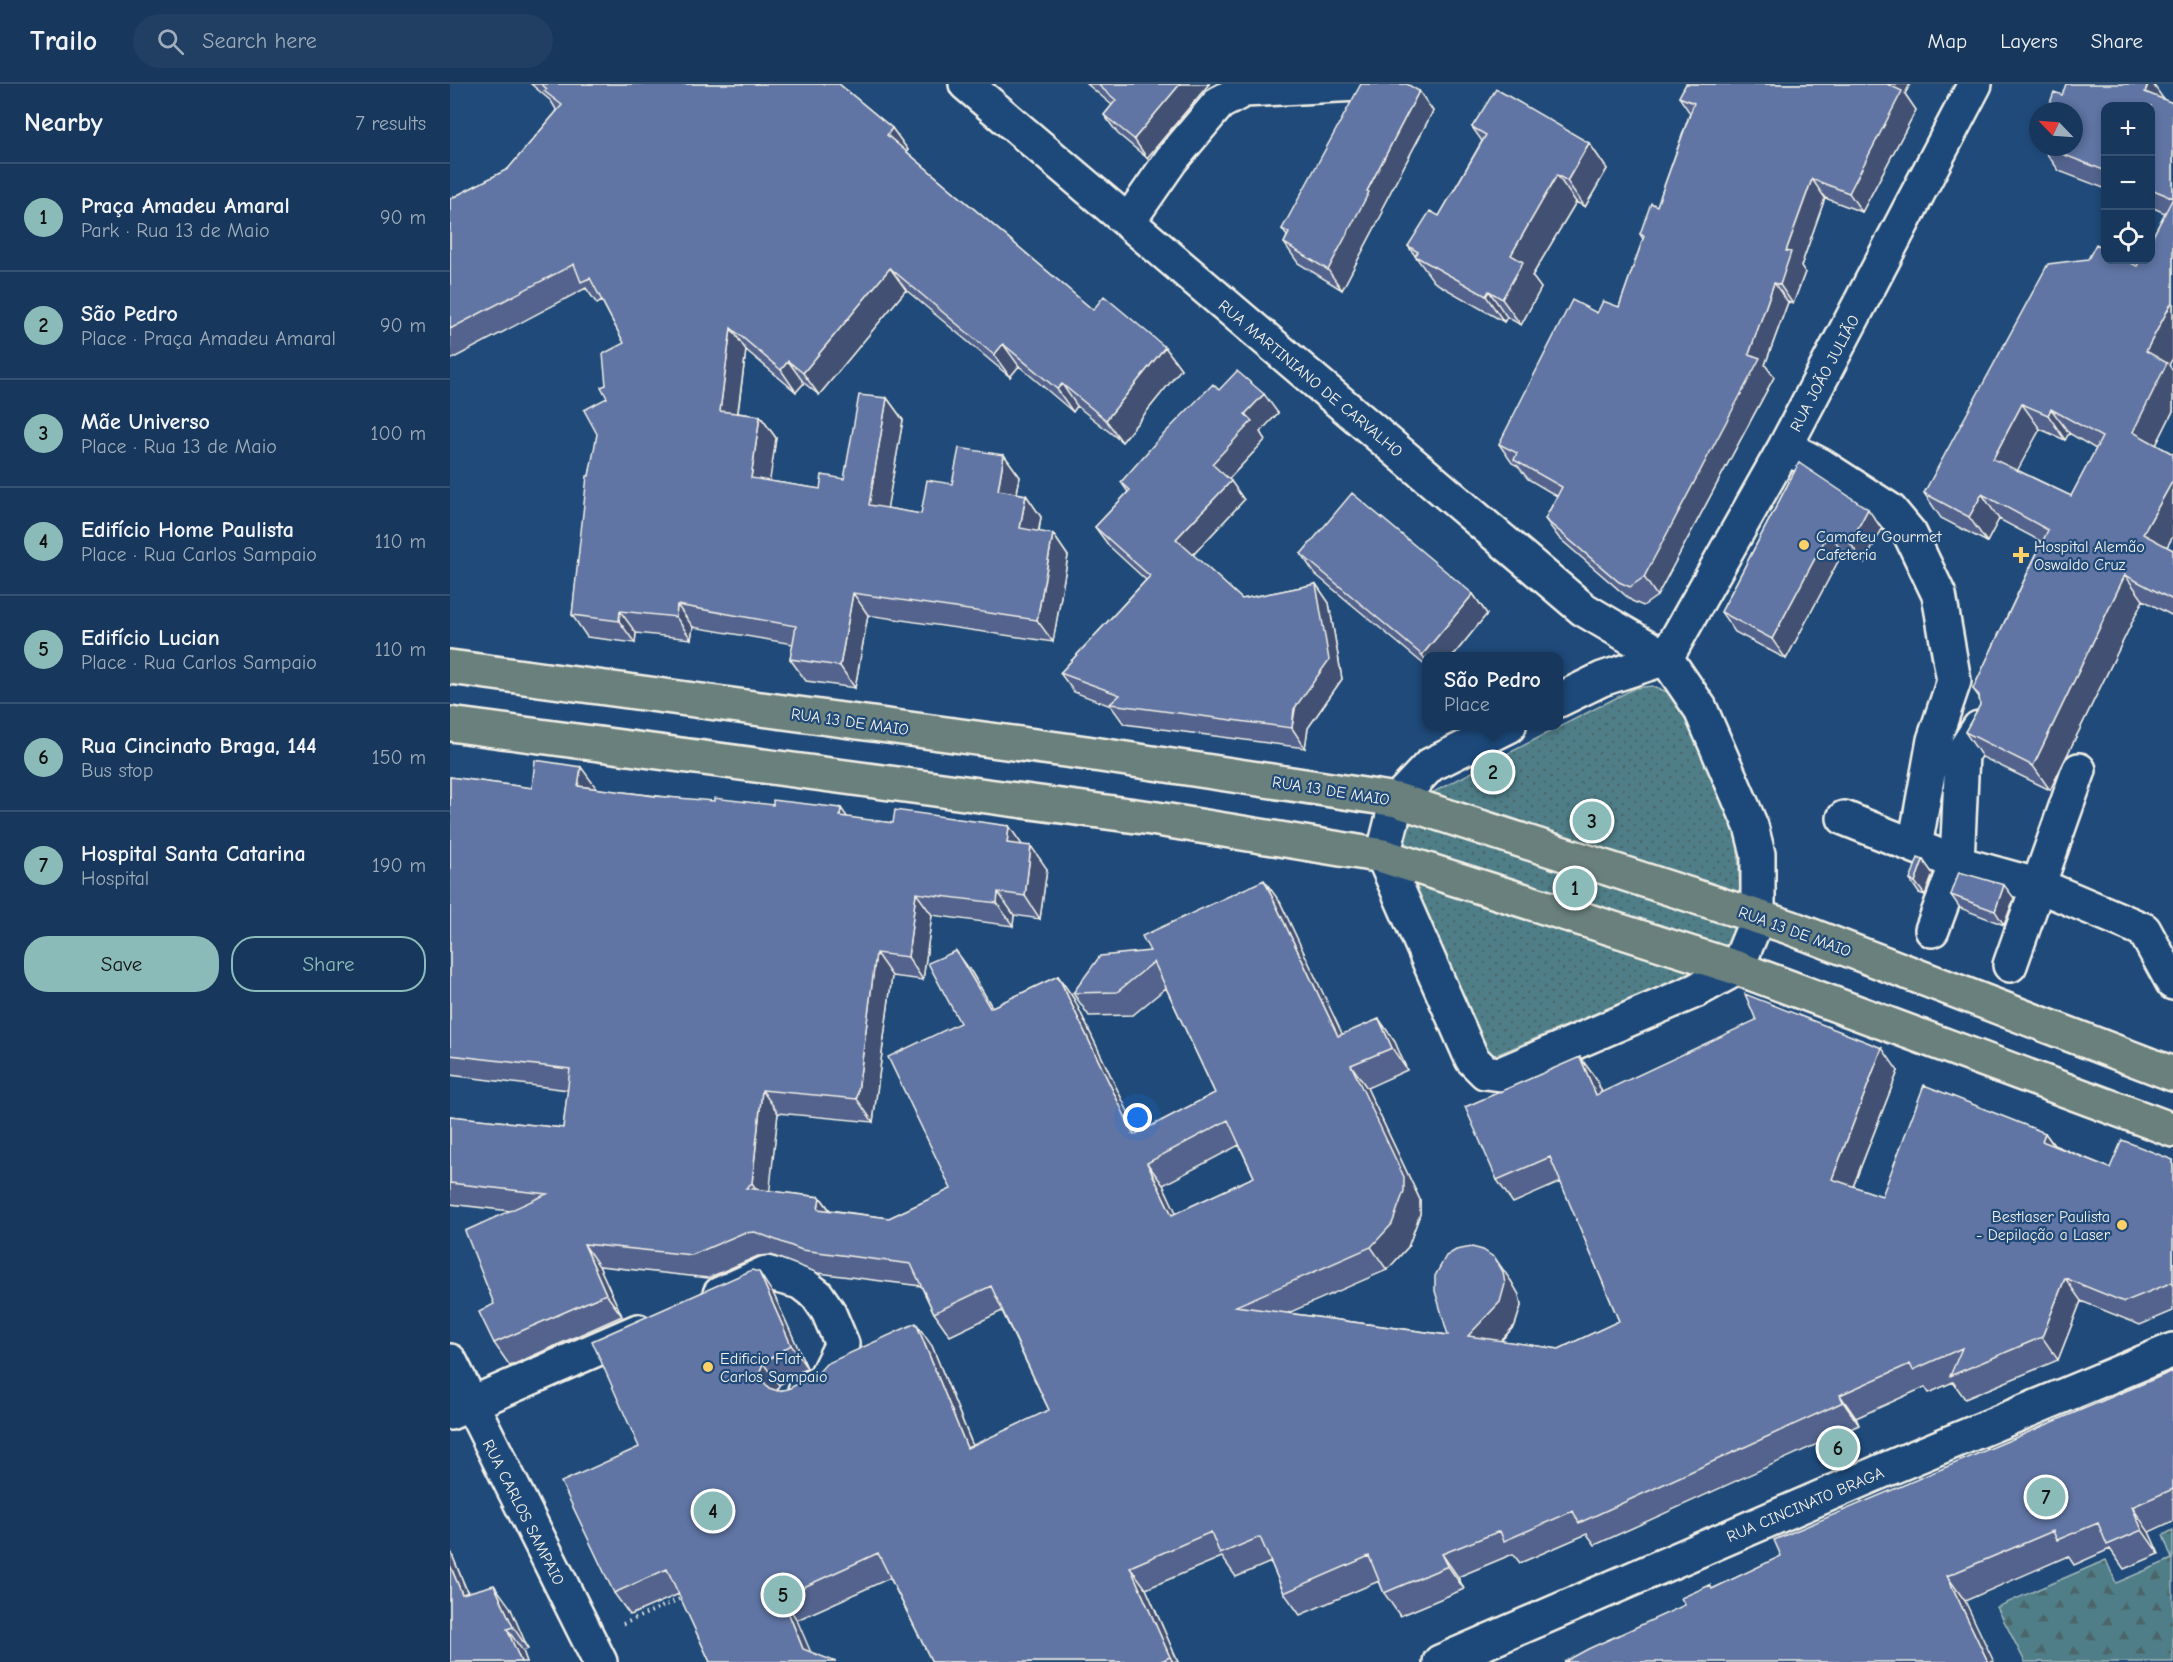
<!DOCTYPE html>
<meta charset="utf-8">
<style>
:root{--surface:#17385c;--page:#203f62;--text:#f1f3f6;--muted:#9eacbb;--line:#365272;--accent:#8bbbb9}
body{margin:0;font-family:"Comic Neue",sans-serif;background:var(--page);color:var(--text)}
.controls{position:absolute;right:18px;top:18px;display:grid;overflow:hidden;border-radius:12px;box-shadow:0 3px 9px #0003}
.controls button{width:54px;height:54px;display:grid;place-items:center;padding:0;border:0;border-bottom:2px solid var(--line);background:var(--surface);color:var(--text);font:30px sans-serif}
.compass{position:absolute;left:1579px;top:18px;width:54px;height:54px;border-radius:50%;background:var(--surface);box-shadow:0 3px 9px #0003;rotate:295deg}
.you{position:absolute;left:688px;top:1034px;width:21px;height:21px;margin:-15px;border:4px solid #fff;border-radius:50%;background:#1a73e8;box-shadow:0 0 0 9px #1a73e833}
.badge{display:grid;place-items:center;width:39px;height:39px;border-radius:50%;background:var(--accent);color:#111;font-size:20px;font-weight:700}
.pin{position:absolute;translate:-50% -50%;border:3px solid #fff;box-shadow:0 2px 6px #0006}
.popup{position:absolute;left:972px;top:568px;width:141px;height:78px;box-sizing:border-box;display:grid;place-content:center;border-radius:12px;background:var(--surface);filter:drop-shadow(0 2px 4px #0005);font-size:20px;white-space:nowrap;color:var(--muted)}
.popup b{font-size:22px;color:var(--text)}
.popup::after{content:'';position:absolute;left:50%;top:100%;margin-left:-12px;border:12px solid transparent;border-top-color:var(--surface)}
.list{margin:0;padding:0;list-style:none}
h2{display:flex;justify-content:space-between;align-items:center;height:78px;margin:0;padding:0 24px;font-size:26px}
h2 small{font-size:20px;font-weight:400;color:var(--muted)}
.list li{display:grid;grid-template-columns:39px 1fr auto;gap:18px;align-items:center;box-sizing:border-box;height:108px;padding:0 24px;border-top:2px solid var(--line)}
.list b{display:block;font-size:22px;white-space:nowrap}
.list p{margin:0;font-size:20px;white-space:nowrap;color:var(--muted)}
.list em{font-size:20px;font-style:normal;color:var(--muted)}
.actions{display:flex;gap:12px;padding:18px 24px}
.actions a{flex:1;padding:14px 0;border:2px solid var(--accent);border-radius:24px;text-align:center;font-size:21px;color:var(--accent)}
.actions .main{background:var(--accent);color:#111}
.icon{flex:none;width:33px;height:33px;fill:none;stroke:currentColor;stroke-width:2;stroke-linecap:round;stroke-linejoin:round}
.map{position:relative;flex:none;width:1723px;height:1578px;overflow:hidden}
header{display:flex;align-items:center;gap:36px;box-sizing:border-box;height:84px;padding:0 30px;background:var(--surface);border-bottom:2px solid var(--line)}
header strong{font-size:28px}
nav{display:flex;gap:33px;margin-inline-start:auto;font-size:21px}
.search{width:420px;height:54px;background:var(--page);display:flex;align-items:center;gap:15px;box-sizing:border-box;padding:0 21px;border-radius:33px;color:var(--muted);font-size:22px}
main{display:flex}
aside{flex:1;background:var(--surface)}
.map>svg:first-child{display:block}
.forest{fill:url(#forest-firs);stroke:#a2b8b8;stroke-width:1.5}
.park{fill:url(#park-dots);stroke:#a2b8b8;stroke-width:1.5}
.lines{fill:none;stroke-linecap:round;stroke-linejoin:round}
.minor-casing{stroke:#f4f1e8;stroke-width:38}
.major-casing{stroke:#f4f1e8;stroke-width:38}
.path{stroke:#f4f1e8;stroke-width:4;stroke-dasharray:1.5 4.5;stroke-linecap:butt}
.minor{stroke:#1f4a7a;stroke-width:33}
.major{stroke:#6a807d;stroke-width:33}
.wall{fill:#53648d;stroke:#f4f1e8;stroke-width:1.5;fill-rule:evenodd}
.shaded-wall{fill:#435173;stroke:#f4f1e8;stroke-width:1.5}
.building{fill:#6074a4;stroke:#f4f1e8;stroke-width:1.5;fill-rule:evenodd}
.poi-dot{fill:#ffd166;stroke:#1f4a7a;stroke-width:2}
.labels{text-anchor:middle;stroke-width:4.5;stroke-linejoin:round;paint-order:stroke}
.street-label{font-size:16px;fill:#f4f1e8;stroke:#1f4a7a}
.poi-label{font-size:16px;fill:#f4f1e8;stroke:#1f4a7a;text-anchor:start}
</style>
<header>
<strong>Trailo</strong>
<div class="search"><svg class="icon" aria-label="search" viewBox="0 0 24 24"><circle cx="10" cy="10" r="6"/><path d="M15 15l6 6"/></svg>Search here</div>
<nav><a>Map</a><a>Layers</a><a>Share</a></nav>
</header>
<main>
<aside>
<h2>Nearby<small>7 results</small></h2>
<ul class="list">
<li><span class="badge">1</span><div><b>Praça Amadeu Amaral</b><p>Park · Rua 13 de Maio</p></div><em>90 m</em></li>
<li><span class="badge">2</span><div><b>São Pedro</b><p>Place · Praça Amadeu Amaral</p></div><em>90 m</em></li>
<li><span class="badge">3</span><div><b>Mãe Universo</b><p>Place · Rua 13 de Maio</p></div><em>100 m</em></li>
<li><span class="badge">4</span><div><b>Edifício Home Paulista</b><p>Place · Rua Carlos Sampaio</p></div><em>110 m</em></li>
<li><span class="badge">5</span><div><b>Edifício Lucian</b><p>Place · Rua Carlos Sampaio</p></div><em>110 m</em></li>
<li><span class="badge">6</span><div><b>Rua Cincinato Braga, 144</b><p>Bus stop</p></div><em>150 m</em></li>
<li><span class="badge">7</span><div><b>Hospital Santa Catarina</b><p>Hospital</p></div><em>190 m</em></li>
</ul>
<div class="actions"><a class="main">Save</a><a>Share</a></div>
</aside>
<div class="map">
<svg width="1723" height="1578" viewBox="0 0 1723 1578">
<defs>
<pattern id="forest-firs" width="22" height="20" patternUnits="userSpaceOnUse" patternTransform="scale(1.5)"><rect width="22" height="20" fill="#4f7e88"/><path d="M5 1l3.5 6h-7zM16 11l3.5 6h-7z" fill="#4c666a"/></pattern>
<pattern id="park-dots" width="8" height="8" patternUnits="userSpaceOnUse" patternTransform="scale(1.5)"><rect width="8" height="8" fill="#4f7e88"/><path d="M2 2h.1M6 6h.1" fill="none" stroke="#4c666a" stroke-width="1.8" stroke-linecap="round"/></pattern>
</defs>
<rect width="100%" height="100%" fill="#1f4a7a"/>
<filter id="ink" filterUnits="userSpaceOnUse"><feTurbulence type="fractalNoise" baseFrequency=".0167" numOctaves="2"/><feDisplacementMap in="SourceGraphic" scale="12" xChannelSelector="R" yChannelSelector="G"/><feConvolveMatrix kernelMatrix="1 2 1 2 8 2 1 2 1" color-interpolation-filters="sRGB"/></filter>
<g filter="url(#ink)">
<path class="forest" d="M1723,1446V1578H1575L1547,1523L1656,1476L1666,1499L1722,1475L1713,1451Z"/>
<path class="park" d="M1202,602L1220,609L1235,624L1287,748L1291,829L1270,877L1039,974L948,779L968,716L1185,604Z"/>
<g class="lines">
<g class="minor-casing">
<path id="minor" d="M516,0L1133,525L1216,574L1250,624L1301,742L1308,770V833L1287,884L1245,907L1051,990L1035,988L1022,975L933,772L947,716L980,681L1059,642
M678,138L721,76L769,19L794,6L908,0
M1335,363L1372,382L1440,426L1460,450L1489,511L1504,597L1484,656L1465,762
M1216,574L1335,363L1525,0
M1109,616L1152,595L1216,574
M1394,734L1507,779L1590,802L1694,846L1723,899
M1482,846L1507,779L1512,670L1529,644
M1560,881L1629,686
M270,1210L316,1189L350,1198L367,1211L378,1227L392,1260L374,1296L355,1307
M0,1277L150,1578
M0,1329L188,1247
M990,1578L1432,1387L1723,1266"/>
</g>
<g class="major-casing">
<path id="major" d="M0,583L637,669L947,716L1339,843L1723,990
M0,640L701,734L933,772L1287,884L1723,1046"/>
</g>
<path class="path" d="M173,1540L234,1513"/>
<use href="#minor" class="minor"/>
<use href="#major" class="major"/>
</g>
<path class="wall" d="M81,0H389L442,44L458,66L457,68L643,226L715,263L731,285L672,358L627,322L623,328L569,282L560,293L456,206L369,311L354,299L346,308L296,266L288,329L310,332L326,354L319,397L370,405L394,395L437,314L453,336L437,424L471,430L502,400L554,371L570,393L567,409L576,411L591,433L589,448L603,450L618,472L603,558L418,531L405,604L356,597L340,575L343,560L243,543L241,555L186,549L185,559L137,553L122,531L139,392L157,314L156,301L174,259L152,217L147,220L136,204L0,276V115L58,85L107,27L101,17Z
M637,0H759L697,74L668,50L654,31L662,21Z
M1236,0H1460L1455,10L1466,26L1412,128L1375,114L1351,182L1355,188L1343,220L1338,218L1315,281L1324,293L1207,512L1193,522L1182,517L1109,454L1095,435L1107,412L1078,395L1068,382L1062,379L1049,360L1147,229L1169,223L1193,155L1190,150L1207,122L1240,29L1229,13Z
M969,7L983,27L931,126L933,128L892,206L848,179L834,159L837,152L832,145Z
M1612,11L1714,16L1723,19V274L1719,281L1723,287V327L1706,361L1723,370V452L1717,463L1723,466V532L1693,516L1600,706L1532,673L1515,648L1530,621L1529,613L1523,605L1592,458L1549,435L1537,458L1491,434L1474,409L1687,182L1715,129L1701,123V22H1656V105L1609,87L1592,63H1624ZM1590,345L1615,356L1619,349L1646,365L1621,412L1567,386Z
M1022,43L1139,59L1157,85L1135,123L1126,118L1082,192L1091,204L1071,241L1057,233L1054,238L984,198L958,162L989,132L1032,57Z
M769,306L828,329L810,348L815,356L779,395L794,416L743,471L792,515L866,500L879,519L892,595L858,644L855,664L674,640L661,622L624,608L610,589L696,496L659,462L645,443L678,408L671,398Z
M1349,379L1432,445L1414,479L1393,468L1336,575L1285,548L1271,528Z
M851,470L1023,510L1037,530L1002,573H977V583L865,490Z
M0,693L82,704L147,705L443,739L559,742L572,761L597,785L590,835L564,831L563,842L482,831L473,896L442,892L423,1038L328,1029L319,1107L370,1113L380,1126L439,1134L501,1105L510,939L506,867L522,889L542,923L608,892L624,915L688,1049L765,1009L716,904L683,931L639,932L623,909L700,867L830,818L892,951L929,935L945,958L957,986L917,1004L970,1116V1130L958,1163L937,1186L838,1229L998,1251L1061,1197L1069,1211L1071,1222L1065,1241L1051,1257L1109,1265L1169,1237L1111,1098L1063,1119L1047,1096L1130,973L1146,995L1152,1008L1448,987L1403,1103L1432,1112L1595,1049L1604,1061L1660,1084L1723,1076V1227L1690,1241L1631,1217L1608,1276L1515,1315L1503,1298L1479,1309L1475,1303L1406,1334L1409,1341L1145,1461L1137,1450L1070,1479L1063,1470L1008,1493L1014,1505L950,1532L934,1509L929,1497L850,1531L834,1509L821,1478L786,1493L772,1473L696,1505L728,1578H482L440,1494L347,1536L260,1578L229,1510L180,1531L164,1509L189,1363L324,1211L357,1284L329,1301L327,1307L338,1305L482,1262L523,1362L599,1326L552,1227L500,1252L484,1229L471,1202L368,1189L321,1171L308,1172L258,1194L149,1182L172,1232L60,1282L44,1259V1220L60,1127L0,1120V1032L113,1044L118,1006L0,991ZM789,1061L804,1093L726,1129L713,1101Z
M1473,776L1483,790L1475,811L1469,809L1460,796Z
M1501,811L1564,814L1554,841L1510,824Z
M1723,1287V1437L1699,1448L1709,1470L1674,1485L1660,1465L1624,1481L1618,1472L1515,1517L1235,1521L1260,1501L1262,1505Z
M0,1466L18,1509L60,1523L78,1565L73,1567L77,1578H0Z"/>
<path class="shaded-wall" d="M730,0H759L697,74L684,55Z
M1437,0H1460L1455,10L1466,26L1412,128L1399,109Z
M1698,0H1703L1717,20L1695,8Z
M969,7L983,27L931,126L933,128L892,206L878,186L917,107Z
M442,44L458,66L452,73L437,51Z
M1139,59L1157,85L1135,123L1117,97Z
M1107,91L1126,118L1082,192L1091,204L1071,241L1052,215L1061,171Z
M1362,95L1375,114L1351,182L1355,188L1343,220L1330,201L1336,167Z
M440,184L456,206L369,311L353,289Z
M1324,199L1338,218L1315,281L1324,293L1207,512L1194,493L1299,270Z
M1039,207L1057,233L1054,238L1036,212Z
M1723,216V274L1719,281L1723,287V327L1700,373L1683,348L1696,267Z
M281,244L296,266L285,349L270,327Z
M553,260L569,282L560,293L544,271Z
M715,263L731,285L672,358L656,336Z
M338,277L354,299L346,308L331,286Z
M612,300L627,322L623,328L607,305Z
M814,310L828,329L810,348L815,356L775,399L762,380L795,330Z
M437,314L453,336L434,443L419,421Z
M1572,320L1590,345L1560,400L1543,375Z
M1601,325L1619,349L1615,356L1598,331Z
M310,332L326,354L317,416L301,394Z
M554,371L570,393L563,428L548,406Z
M1723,396V452L1710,475L1693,450Z
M781,397L794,416L740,474L726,455Z
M1532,410L1549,435L1537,458L1519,433Z
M576,411L591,433L585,466L570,444Z
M1418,425L1432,445L1414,479L1400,459Z
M1379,448L1393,468L1336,575L1322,555Z
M603,450L618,472L603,558L587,536Z
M1675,491L1693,516L1600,706L1583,682Z
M866,500L879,519L892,595L858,644L855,664L842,644Z
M403,509L418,531L405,604L390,582Z
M1023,510L1037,530L1002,573H977V578L972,571Z
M227,521L243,543L241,555L226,533Z
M170,527L186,549L185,559L169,537Z
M131,683L147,705L128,702Z
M391,724L407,747L390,732Z
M559,742L575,765L557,759Z
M581,762L597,785L590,835L575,812Z
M1473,776L1483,790L1475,811L1465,798Z
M814,796L830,818L904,975L888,952Z
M1554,801L1564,814L1554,841L1545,827Z
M548,808L564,831L563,842L547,819Z
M466,809L482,831L473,896L458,873Z
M506,867L522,889L556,947L540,924Z
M426,869L442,892L423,1038L407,1015Z
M608,892L624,915L700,1074L684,1051Z
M929,935L945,958L957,986L942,964Z
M1432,964L1448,987L1397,1118L1382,1095Z
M1130,973L1146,995L1162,1033L1146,1011Z
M901,981L917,1004L970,1116V1130L958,1163L937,1186L921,1163Z
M312,1006L328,1029L318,1122L302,1099Z
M1595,1049L1611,1072L1592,1057Z
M697,1079L713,1101L738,1154L722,1131Z
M370,1113L386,1135L368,1125Z
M134,1160L149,1182L172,1232L156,1210Z
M1045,1174L1061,1197L1069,1211L1071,1222L1065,1241L1034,1275L1018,1252Z
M309,1188L324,1211L357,1284L341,1261Z
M1615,1194L1631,1217L1608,1276L1592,1253Z
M466,1239L482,1262L533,1387L517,1364Z
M313,1279L329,1301L326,1310L328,1319L312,1296L310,1287Z
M1390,1311L1406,1334L1409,1341L1393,1318Z
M1682,1423L1699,1448L1709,1470L1692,1446Z
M0,1466L27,1532L12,1510L0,1481Z
M992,1470L1008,1493L1014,1505L998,1482Z
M680,1483L696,1505L728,1578H723L720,1573Z
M1497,1492L1515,1517L1544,1578H1538Z
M44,1501L60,1523L78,1565L63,1543Z
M332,1513L347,1536L365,1578L353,1565Z
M57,1545L73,1567L77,1578H71Z"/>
<path class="building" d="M91,0H389L442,44L437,51L643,226L654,212L715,263L656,336L612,300L607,305L553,260L544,271L440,184L353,289L338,277L331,286L281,244L270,327L310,332L301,394L370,405L372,391L394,395L409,311L437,314L419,421L471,430L477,396L502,400L509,364L554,371L548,406L576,411L570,444L603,450L587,536L403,509L390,582L340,575L346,542L227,521L226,533L170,527L169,537L122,531L137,392H139L147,350L134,326L157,314L151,303L156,301L153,270L174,259L140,194L131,198L124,180L0,245V115L58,85L112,21L94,7L97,5Z
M647,0H730L684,55L654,31L666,16Z
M911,0H957L969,7L917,107L919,108L878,186L834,159L839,149L832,145Z
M1236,0H1437L1452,7L1399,109L1362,95L1336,167L1341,168L1330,201L1324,199L1299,270L1310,274L1194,493L1180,503L1169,498L1095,435L1112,403L1064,376L1067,369L1049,360L1122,216L1147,229L1153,217L1169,223L1194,152L1190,150L1201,119L1207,122L1244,19L1229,13Z
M1616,0H1698L1695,8L1723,19V216L1696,267L1717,279L1683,348L1723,370V396L1693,450L1723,466V516L1675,491L1583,682L1515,648L1530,621L1529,611L1523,605L1598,446L1532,410L1519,433L1474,409L1598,180L1638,175L1646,160L1656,165V176H1675L1687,182L1690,176H1701V156L1723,114L1701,105V22H1656V87L1594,63H1624V27H1597L1604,8L1612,11ZM1572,320L1598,331L1601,325L1652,353L1621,412L1543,375Z
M1046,5L1139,59L1117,97L1107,91L1061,171L1073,178L1052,215L1039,207L1036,212L965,172L968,168L958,162L980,127L989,132L1036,51L1022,43Z
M787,287L814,310L795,330L802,337L762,380L781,397L726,455L792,515L866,500L879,576L844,625L842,644L660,620L670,611L610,589L700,492L645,443L680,406L671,398L706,358L763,300L769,306Z
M1349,379L1418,425L1400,459L1379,448L1322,555L1271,528Z
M902,409L1023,510L972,571L851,470Z
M85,676L131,683L128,702L204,712L264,717V714L323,721V716L391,724L390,732L443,739L445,726L559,742L557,759L581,762L575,812L548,808L547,819L466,809L458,873L426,869L407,1015L312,1006L302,1099L296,1104L370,1113L368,1125L439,1134L501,1105L438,973L510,939L478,879L506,867L540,924L608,892L684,1051L765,1009L704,878L667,908L623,909L650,872L700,867L692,852L814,796L888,952L929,935L942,964L901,981L954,1093V1107L942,1140L921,1163L786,1222L998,1251L985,1207V1192L996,1172L1006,1166L1022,1163L1033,1166L1045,1174L1053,1188L1055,1200L1050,1218L1018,1252L1109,1265L1169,1237L1100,1073L1047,1096L1015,1023L1130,973L1146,1011L1306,936L1295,910L1432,964L1382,1095L1432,1112L1474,1001L1595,1049L1592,1057L1660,1084L1672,1056L1723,1076V1198L1674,1218L1615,1194L1592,1253L1500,1292L1512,1264L1463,1286L1460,1280L1390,1311L1393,1318L1129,1439L1123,1427L1054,1457L1050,1447L992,1470L998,1482L934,1509L919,1472L834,1509L810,1453L770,1470L761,1448L680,1483L720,1573L709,1578H482L428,1469L332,1513L353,1565L386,1578H260L217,1485L164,1509L111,1398L189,1363L142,1257L302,1186L309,1188L341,1261L313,1279L310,1287L312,1296L319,1304L328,1307L338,1305L367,1290L376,1280L466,1239L517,1364L599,1326L541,1202L484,1229L461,1180L352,1166L305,1148L293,1149L242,1171L134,1160L156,1210L44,1259L29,1228L44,1220L15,1147L97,1110L0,1099V1032L113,1044L120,985L0,971V693L82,704ZM778,1036L804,1093L722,1131L697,1079Z
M1468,774L1473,776L1465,798L1460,796Z
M1509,788L1554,801L1545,827L1501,811Z
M1723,1287V1405L1682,1423L1692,1446L1657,1461L1648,1439L1607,1456L1603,1447L1497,1492L1538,1578H1114L1138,1565L1235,1521L1231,1514L1260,1501L1262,1505L1331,1472L1324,1456Z
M0,1481L12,1510L44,1501L63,1543L57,1545L71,1578H0Z"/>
</g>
<g class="poi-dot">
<circle cx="1354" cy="461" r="6"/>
<path d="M1568 462h6v6h6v6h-6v6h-6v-6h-6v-6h6z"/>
<circle cx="1672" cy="1141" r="6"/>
<circle cx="258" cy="1283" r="6"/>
</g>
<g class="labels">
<g class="street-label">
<text transform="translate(1374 289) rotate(-62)" y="6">RUA JOÃO JULIÃO</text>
<text transform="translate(861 294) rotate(40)" y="6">RUA MARTINIANO DE CARVALHO</text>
<text transform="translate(400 637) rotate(8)" y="6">RUA 13 DE MAIO</text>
<text transform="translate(881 706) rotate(9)" y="6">RUA 13 DE MAIO</text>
<text transform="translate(1345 847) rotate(20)" y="6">RUA 13 DE MAIO</text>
<text transform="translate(1355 1420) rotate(-23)" y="6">RUA CINCINATO BRAGA</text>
<text transform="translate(74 1428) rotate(63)" y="6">RUA CARLOS SAMPAIO</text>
</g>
<g class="poi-label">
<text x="1366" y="458">Camafeu Gourmet<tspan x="1366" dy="18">Cafeteria</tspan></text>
<text x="1584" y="468">Hospital Alemão<tspan x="1584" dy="18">Oswaldo Cruz</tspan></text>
<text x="1660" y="1138" text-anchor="end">Bestlaser Paulista<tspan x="1660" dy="18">- Depilação a Laser</tspan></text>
<text x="270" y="1280">Edificio Flat<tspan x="270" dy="18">Carlos Sampaio</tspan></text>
</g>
</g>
</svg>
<div class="controls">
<button>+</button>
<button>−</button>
<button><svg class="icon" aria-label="locate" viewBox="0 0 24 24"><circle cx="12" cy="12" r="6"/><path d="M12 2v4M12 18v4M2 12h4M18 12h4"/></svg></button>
</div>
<svg class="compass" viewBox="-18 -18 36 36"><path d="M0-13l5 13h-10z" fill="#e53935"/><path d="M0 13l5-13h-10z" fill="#9eacbb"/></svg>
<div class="you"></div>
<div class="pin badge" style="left:1125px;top:804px">1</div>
<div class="pin badge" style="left:1043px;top:688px">2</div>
<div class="popup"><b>São Pedro</b>Place</div>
<div class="pin badge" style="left:1142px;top:737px">3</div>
<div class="pin badge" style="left:263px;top:1427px">4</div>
<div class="pin badge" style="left:333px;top:1511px">5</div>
<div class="pin badge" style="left:1388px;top:1364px">6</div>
<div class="pin badge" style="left:1596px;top:1413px">7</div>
</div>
</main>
